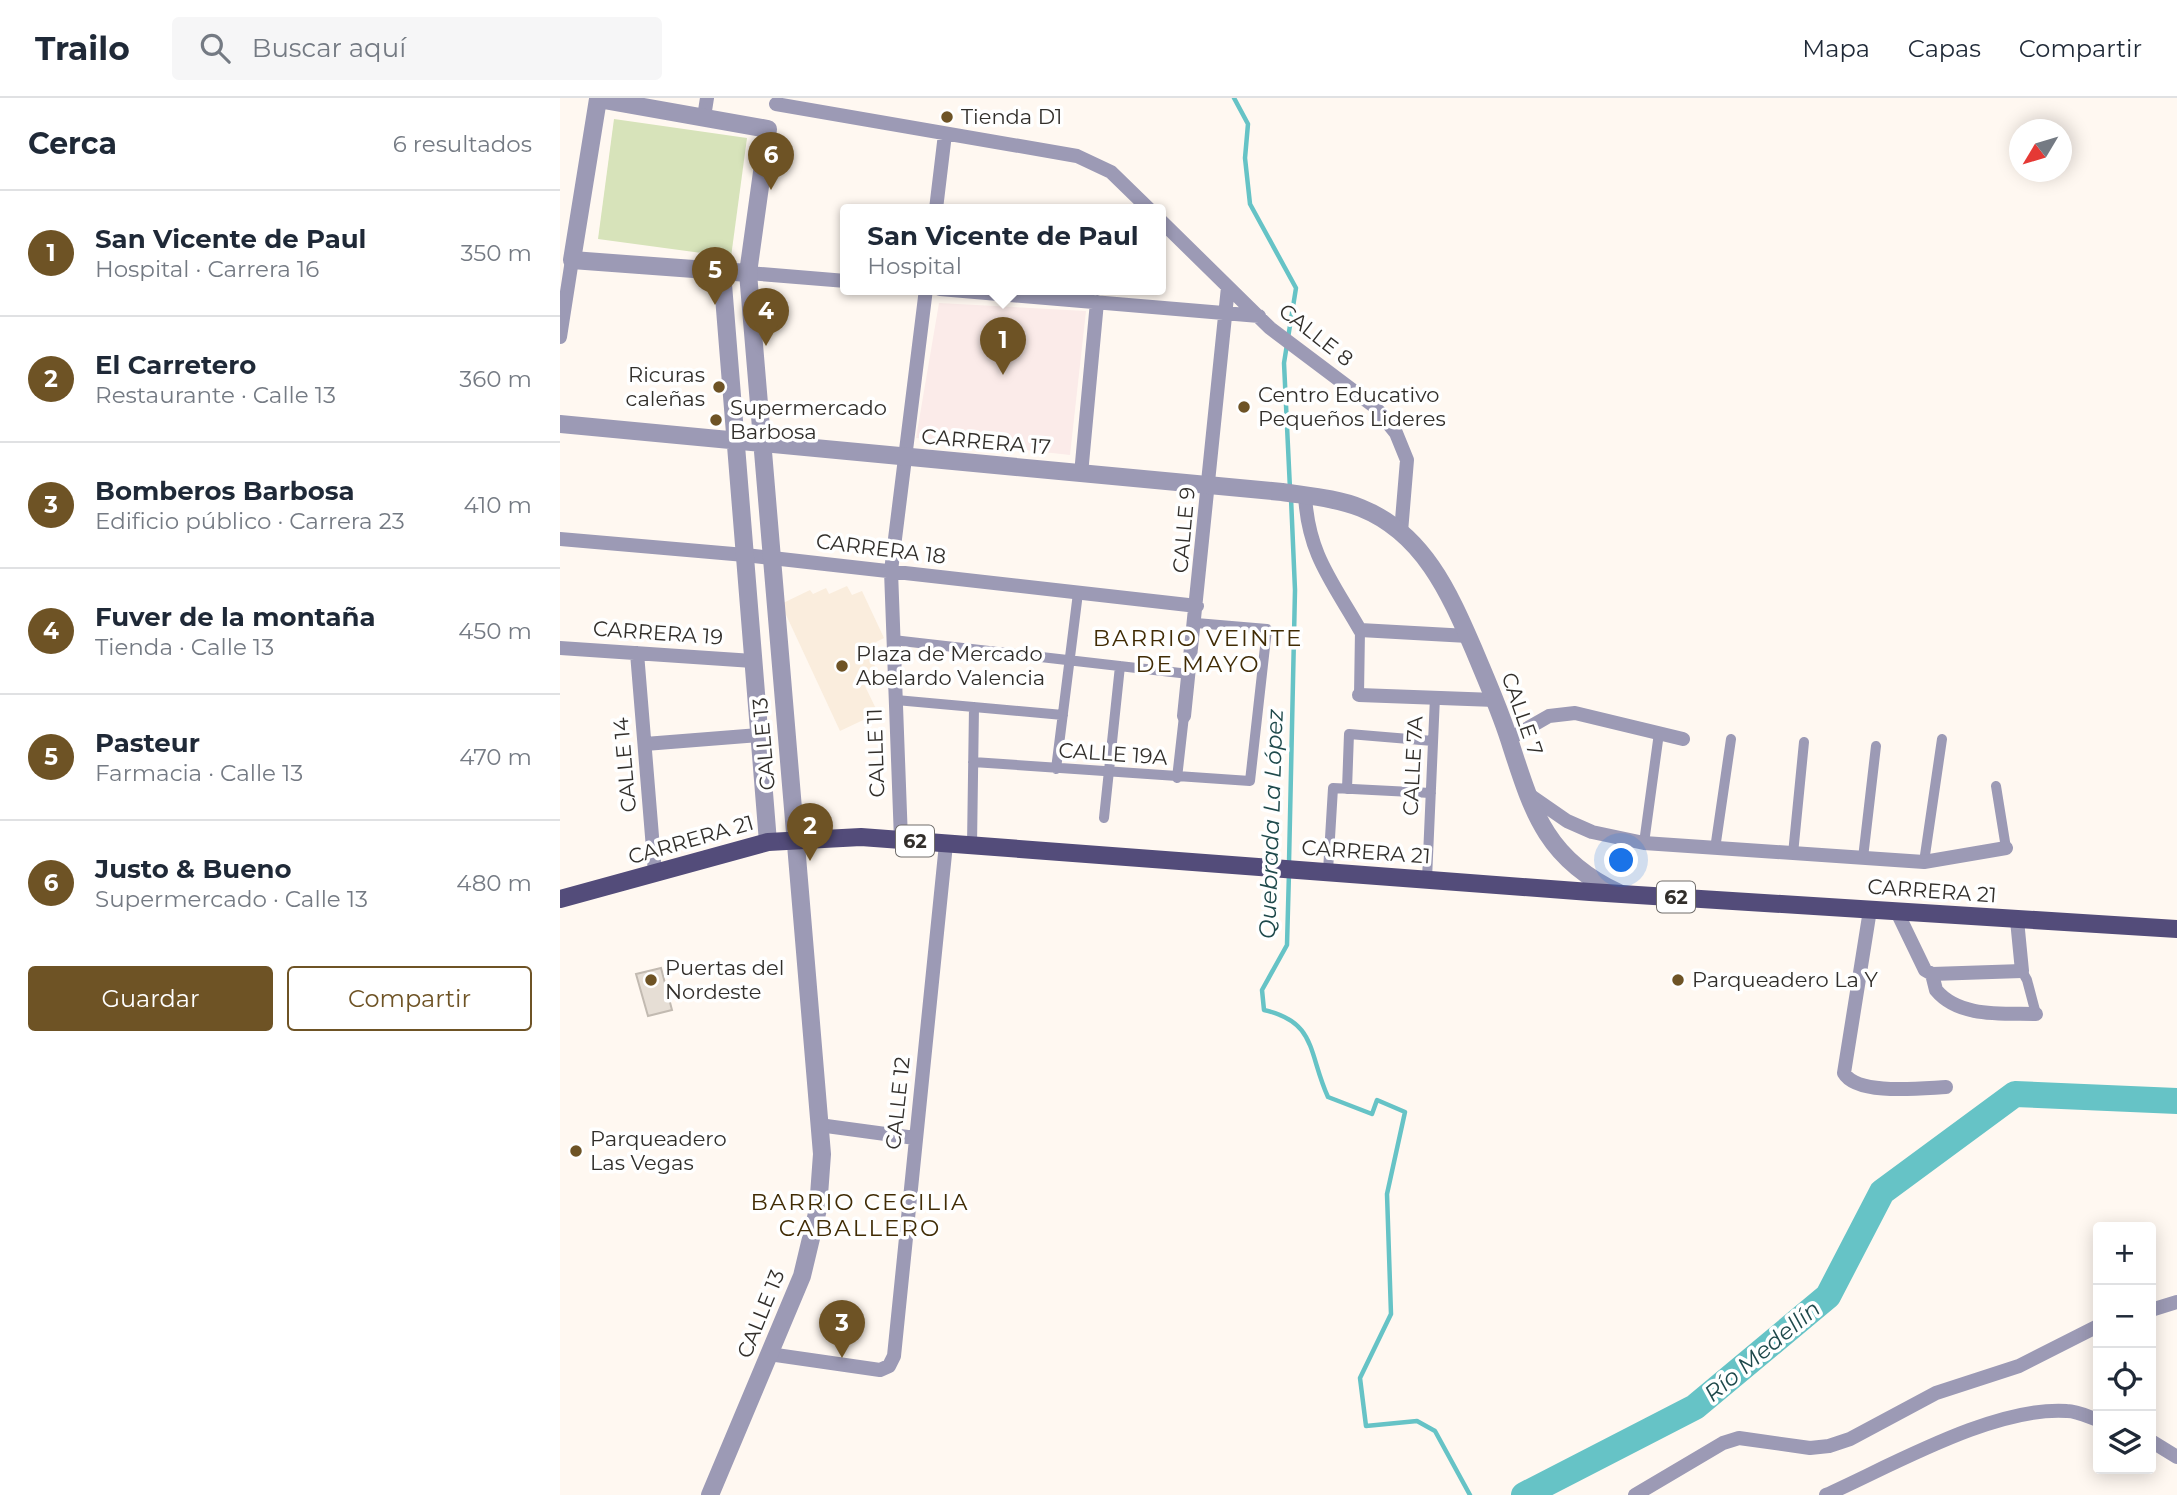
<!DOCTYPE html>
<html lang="es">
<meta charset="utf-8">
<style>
:root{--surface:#fff;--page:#f6f6f7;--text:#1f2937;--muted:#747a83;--line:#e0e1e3;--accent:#6e5325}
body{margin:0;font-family:Montserrat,sans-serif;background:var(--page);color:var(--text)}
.controls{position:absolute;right:21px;bottom:21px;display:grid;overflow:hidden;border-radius:7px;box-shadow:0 4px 18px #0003}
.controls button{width:63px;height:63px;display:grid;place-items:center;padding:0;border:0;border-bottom:2px solid var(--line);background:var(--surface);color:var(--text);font:35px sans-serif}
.compass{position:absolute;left:1449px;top:21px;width:63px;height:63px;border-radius:50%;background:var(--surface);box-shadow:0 4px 18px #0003;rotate:232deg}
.you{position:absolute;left:1062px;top:763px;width:24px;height:24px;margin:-18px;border:5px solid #fff;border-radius:50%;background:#1a73e8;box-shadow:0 0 0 10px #1a73e833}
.badge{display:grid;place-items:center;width:46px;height:46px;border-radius:50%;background:var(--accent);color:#fff;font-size:23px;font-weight:700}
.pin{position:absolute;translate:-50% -58px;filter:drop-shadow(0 2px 4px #0008)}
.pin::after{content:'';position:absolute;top:37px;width:24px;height:21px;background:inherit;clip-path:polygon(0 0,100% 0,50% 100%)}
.popup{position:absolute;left:280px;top:106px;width:326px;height:91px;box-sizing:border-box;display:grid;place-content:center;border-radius:7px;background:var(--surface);filter:drop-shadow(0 2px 5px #0005);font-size:23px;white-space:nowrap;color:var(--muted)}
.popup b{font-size:26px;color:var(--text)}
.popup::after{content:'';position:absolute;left:50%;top:100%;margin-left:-14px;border:14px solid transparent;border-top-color:var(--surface)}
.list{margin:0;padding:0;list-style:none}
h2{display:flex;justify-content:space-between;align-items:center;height:91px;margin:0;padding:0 28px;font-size:30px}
h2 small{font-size:23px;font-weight:400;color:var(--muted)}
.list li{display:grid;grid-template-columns:46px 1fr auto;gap:21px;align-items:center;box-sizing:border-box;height:126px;padding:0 28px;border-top:2px solid var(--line)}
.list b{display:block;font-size:26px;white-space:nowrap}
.list p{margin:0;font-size:23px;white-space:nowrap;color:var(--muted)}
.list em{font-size:23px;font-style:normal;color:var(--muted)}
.actions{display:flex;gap:14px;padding:21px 28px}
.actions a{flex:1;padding:16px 0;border:2px solid var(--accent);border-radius:7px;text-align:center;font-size:24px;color:var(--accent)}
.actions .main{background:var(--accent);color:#fff}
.icon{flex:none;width:38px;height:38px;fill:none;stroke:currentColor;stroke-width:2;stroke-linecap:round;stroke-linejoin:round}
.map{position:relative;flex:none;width:1617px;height:1397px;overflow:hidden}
header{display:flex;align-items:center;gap:42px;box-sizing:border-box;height:98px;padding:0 35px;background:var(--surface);border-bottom:2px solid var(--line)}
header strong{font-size:33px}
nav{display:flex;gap:38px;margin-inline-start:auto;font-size:24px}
.search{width:490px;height:63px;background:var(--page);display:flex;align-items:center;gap:18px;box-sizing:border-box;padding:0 24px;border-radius:7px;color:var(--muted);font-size:26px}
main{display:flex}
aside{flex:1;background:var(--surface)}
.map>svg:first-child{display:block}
.built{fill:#faeddd}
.medical{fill:#fbebe9}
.green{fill:#d7e3ba}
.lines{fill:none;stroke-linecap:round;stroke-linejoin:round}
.stream{stroke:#66c3c6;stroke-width:4.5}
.river{stroke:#66c3c6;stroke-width:26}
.building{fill:#e6ded5;stroke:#c2bab1;stroke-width:2}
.pedestrian{stroke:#9c9ab5;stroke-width:10}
.minor{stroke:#9c9ab5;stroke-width:14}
.tertiary{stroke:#9c9ab5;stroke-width:18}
.primary{stroke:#534c7a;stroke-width:18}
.poi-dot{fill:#6e5325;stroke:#fff;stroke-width:2.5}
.labels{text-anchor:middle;stroke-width:7;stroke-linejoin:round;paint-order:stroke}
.shield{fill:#fff;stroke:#706d6b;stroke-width:2}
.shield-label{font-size:19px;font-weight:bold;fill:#322f2b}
.poi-label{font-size:21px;fill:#322f2b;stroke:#fff;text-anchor:start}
.street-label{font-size:21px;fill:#322f2b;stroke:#fff}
.neighbourhood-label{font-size:23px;letter-spacing:2px;fill:#412c05;stroke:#fff}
.water-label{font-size:23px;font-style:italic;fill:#1e494b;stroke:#fff}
</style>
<header>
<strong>Trailo</strong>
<div class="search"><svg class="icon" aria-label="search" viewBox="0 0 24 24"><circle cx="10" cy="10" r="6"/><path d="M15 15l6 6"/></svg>Buscar aquí</div>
<nav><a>Mapa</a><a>Capas</a><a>Compartir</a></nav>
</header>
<main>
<aside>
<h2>Cerca<small>6 resultados</small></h2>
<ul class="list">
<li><span class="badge">1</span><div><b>San Vicente de Paul</b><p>Hospital · Carrera 16</p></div><em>350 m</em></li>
<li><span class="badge">2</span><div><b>El Carretero</b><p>Restaurante · Calle 13</p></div><em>360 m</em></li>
<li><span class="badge">3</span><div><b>Bomberos Barbosa</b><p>Edificio público · Carrera 23</p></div><em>410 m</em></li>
<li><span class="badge">4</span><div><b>Fuver de la montaña</b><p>Tienda · Calle 13</p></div><em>450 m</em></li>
<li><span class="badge">5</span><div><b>Pasteur</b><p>Farmacia · Calle 13</p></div><em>470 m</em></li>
<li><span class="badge">6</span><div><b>Justo &amp; Bueno</b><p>Supermercado · Calle 13</p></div><em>480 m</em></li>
</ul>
<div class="actions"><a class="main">Guardar</a><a>Compartir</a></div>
</aside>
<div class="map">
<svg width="1617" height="1397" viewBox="0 0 1617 1397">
<rect width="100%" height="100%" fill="#fff8f1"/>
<path class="built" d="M287,488L292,497L302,493L324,540L316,544L320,553L310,558L320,578L304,586L318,615L280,633L221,506L250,492L253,496L266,490L269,496Z"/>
<path class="medical" d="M379,205L526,213L510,357L356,340Z"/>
<path class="green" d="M54,21L187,40L171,159L38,141Z"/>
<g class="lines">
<path class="stream" d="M674,0L688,26L685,60L690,106L736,190L724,265L730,391
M729,765L735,492L731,400
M729,774L727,847L702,892L704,912C757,924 748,955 768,999L812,1016L817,1002L845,1014L827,1096L831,1216L800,1280L806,1328L857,1323L875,1333L910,1397"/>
<path class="river" d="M964,1397L1135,1309L1268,1198L1322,1094L1455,996L1617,1003"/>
</g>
<path class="building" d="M101,870L112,912L88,918L76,876Z"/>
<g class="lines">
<path class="pedestrian" d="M333,542L629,576
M799,597L800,532
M336,602L503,617
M413,664L690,683L707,531L636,525
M496,671L518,495
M617,680L624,618
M1436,688L1446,750
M787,691L789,636L873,643
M544,720L560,568
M1084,745L1099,635
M412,748L414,609
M1155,751L1171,641
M1233,756L1244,644
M1303,760L1316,648
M1364,764L1382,641
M768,773L773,690L871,695
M867,781L875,599
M1462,873L1467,882L1476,916"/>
<path class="minor" d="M216,6L517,58L551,74L589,111
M144,19L147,0
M376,111L385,36
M600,122L710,230L815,309L836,335L847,362L841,434
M188,175L286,183
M380,191L699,218
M0,239L12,162
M521,376L537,204
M745,397C748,456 772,483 800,532L908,538
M0,441L185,457L637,508
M0,550L193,563
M77,555L95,775
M799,597L935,602
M624,618L668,189
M949,641L989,618L1015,615L1123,641
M85,646L199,637
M968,696L1007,723L1032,734L1084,745L1364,764L1446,750
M341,742L331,473L366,191
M1310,812L1284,975C1297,998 1363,990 1386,989
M1337,814L1365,872L1372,876L1462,873L1457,822
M1372,876L1376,892C1399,920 1443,915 1476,916
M259,1027L355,1040
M1591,1212L1617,1204
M209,1256L320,1272L329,1268L334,1258L386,746
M1591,1343L1617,1359
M1075,1397L1163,1345L1179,1340L1250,1350L1269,1348L1290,1341L1376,1295L1459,1268L1538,1228
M1266,1397C1333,1367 1435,1308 1507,1313C1517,1313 1529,1319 1538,1322"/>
<path class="tertiary" d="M162,174L208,744
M0,326L722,394C748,398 777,400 801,410C863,435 889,494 914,552C926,581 939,610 949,641C972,712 985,761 1059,795
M150,1397L242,1178L258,1111L262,1056L188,175L208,31L38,1L12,162L188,175"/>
<path class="primary" d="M0,801L208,744L301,739L1030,794L1617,831"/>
</g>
<g class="poi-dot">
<circle cx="387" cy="19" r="7"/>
<circle cx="159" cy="289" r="7"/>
<circle cx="684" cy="309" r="7"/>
<circle cx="156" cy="322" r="7"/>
<circle cx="282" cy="568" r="7"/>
<circle cx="91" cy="882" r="7"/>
<circle cx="1118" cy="882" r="7"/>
<circle cx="16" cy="1053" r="7"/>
</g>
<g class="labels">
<g class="shield">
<rect x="336" y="727.5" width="38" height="31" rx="5"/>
<rect x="1097" y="783.5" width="38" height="31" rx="5"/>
</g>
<g class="shield-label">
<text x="355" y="750">62</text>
<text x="1116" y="806">62</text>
</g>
<g class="poi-label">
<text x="401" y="26">Tienda D1</text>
<text x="145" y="284" text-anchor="end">Ricuras<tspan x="145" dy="24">caleñas</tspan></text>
<text x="698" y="304">Centro Educativo<tspan x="698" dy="24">Pequeños Lideres</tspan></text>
<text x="170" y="317">Supermercado<tspan x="170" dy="24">Barbosa</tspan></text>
<text x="296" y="563">Plaza de Mercado<tspan x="296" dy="24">Abelardo Valencia</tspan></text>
<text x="105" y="877">Puertas del<tspan x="105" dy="24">Nordeste</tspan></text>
<text x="1132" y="889">Parqueadero La Y</text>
<text x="30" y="1048">Parqueadero<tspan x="30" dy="24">Las Vegas</tspan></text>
</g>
<g class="street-label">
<text transform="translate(756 237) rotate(38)" y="7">CALLE 8</text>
<text transform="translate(426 344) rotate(5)" y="7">CARRERA 17</text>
<text transform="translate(624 432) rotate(-85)" y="7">CALLE 9</text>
<text transform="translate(321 451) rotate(7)" y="7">CARRERA 18</text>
<text transform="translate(98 535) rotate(4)" y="7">CARRERA 19</text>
<text transform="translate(962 616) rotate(71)" y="7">CALLE 7</text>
<text transform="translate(204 646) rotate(-95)" y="7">CALLE 13</text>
<text transform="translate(316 655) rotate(-92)" y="7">CALLE 11</text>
<text transform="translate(553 656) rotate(4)" y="7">CALLE 19A</text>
<text transform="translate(65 667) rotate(-95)" y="7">CALLE 14</text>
<text transform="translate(853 668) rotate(-87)" y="7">CALLE 7A</text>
<text transform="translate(131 742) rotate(-16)" y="7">CARRERA 21</text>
<text transform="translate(806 754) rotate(4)" y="7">CARRERA 21</text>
<text transform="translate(1372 793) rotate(4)" y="7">CARRERA 21</text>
<text transform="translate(338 1005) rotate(-84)" y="7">CALLE 12</text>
<text transform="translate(201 1216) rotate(-68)" y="7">CALLE 13</text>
</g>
<g class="neighbourhood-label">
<text x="638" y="548">BARRIO VEINTE<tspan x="638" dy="26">DE MAYO</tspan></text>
<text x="300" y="1112">BARRIO CECILIA<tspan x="300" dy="26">CABALLERO</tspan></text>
</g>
<g class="water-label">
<text transform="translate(711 726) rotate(-88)" y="8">Quebrada La López</text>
<text transform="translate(1202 1253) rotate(-40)" y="8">Río Medellín</text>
</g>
</g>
</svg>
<div class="controls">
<button>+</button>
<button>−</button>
<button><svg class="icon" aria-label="locate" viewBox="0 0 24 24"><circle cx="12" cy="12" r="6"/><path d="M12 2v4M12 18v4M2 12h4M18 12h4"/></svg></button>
<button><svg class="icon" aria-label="layers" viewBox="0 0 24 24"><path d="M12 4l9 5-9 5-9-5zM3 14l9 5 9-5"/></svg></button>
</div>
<svg class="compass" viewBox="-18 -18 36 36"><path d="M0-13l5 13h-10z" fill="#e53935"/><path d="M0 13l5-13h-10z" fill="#747a83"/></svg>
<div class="you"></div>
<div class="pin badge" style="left:443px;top:277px">1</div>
<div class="popup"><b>San Vicente de Paul</b>Hospital</div>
<div class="pin badge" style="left:250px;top:763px">2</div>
<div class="pin badge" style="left:282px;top:1260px">3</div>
<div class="pin badge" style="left:206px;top:248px">4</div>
<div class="pin badge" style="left:155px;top:207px">5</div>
<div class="pin badge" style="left:211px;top:92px">6</div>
</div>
</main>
